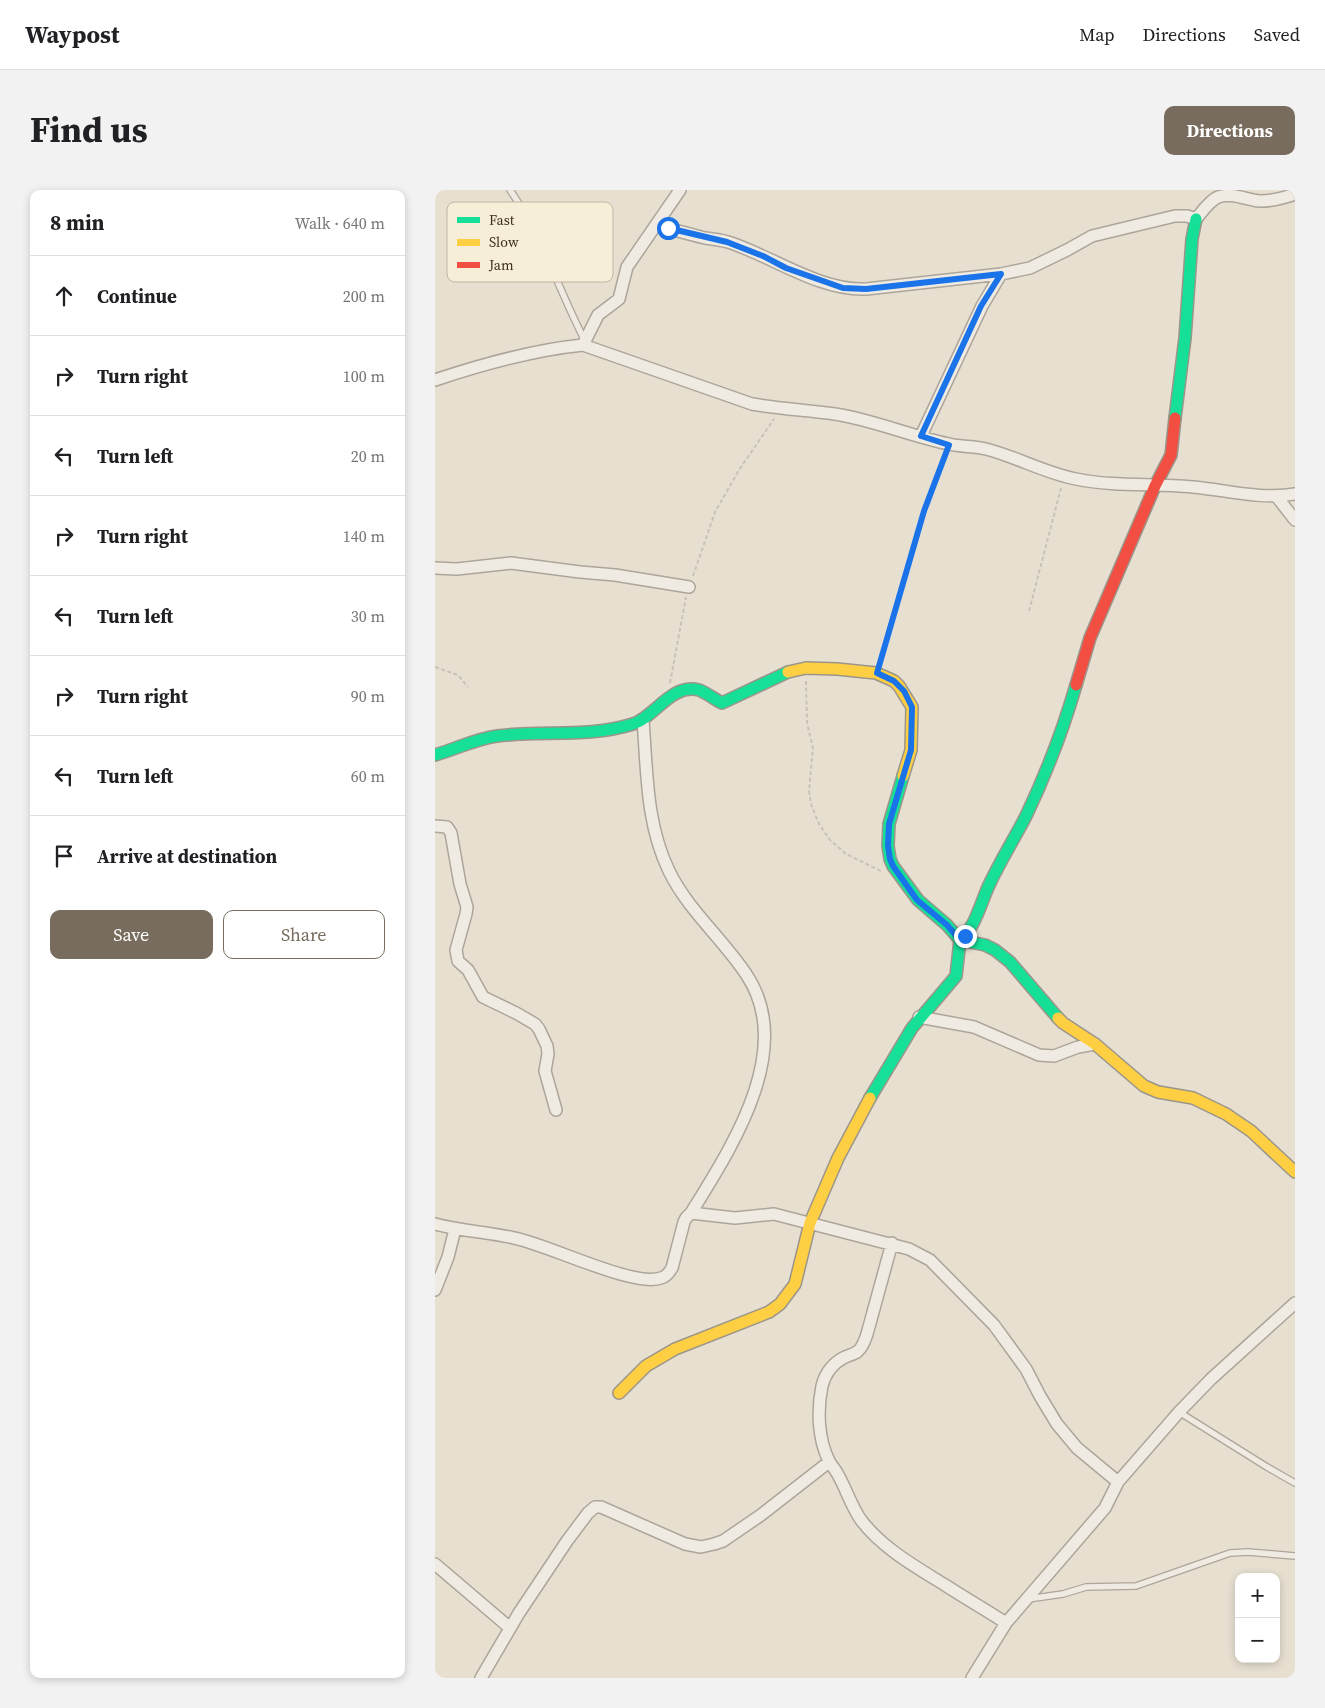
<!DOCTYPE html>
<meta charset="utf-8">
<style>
:root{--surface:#fff;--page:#f2f2f2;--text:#202124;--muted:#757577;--line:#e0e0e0;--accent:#786c5e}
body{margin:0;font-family:"Source Serif 4",serif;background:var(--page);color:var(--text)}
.controls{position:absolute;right:15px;bottom:15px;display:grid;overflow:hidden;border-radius:10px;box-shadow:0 2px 8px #0003}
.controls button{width:45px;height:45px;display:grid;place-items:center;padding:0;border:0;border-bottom:1px solid var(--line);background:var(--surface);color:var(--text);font:25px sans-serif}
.stop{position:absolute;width:15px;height:15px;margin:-11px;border:4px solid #1a73e8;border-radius:50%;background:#fff}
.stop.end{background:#1a73e8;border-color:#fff;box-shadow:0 1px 5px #0008}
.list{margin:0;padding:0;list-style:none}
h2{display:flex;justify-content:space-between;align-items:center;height:65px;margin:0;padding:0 20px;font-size:21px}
h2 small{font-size:16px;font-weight:400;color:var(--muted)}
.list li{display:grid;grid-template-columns:32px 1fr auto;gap:15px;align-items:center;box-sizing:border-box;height:80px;padding:0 20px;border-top:1px solid var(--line)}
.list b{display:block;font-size:19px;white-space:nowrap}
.list em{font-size:16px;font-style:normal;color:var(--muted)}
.actions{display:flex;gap:10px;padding:15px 20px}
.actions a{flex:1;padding:11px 0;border:1px solid var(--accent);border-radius:10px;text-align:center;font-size:18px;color:var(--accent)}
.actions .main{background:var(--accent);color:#fff}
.icon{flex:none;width:28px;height:28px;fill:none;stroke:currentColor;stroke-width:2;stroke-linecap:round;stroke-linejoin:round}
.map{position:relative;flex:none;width:860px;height:1488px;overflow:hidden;border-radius:10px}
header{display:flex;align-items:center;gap:30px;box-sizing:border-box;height:70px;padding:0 25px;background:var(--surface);border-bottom:1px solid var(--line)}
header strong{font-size:24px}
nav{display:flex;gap:28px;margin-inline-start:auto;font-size:18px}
.intro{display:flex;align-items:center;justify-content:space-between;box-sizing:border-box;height:120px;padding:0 30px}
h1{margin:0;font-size:35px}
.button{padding:12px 22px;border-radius:10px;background:var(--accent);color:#fff;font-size:18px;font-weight:700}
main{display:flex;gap:30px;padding:0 30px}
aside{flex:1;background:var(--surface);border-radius:10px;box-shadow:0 2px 8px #0003}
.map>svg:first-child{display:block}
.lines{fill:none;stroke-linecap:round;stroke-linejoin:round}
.lane-casing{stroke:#ada599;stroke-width:8}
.street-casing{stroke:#ada599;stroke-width:14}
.fast-casing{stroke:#9c958a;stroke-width:14}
.slow-casing{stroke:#9c958a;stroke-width:14}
.jam-casing{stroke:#9c958a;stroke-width:14}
.path{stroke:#c8c2b9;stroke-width:2;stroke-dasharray:4 2.5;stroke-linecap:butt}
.lane{stroke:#efebe3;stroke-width:5.5}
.street{stroke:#efebe3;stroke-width:11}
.fast{stroke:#16e098;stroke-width:11}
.slow{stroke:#ffcf43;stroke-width:11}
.jam{stroke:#f24e42;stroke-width:11}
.route{stroke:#1a73e8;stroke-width:6}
.key{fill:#f7eed8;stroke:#bfb4a1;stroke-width:1}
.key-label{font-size:14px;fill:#3d2e20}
</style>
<header>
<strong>Waypost</strong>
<nav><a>Map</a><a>Directions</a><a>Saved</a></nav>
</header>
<div class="intro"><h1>Find us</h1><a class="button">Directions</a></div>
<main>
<aside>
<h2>8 min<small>Walk · 640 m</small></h2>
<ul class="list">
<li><svg class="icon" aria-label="ahead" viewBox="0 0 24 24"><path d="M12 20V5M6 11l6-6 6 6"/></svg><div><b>Continue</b></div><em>200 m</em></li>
<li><svg class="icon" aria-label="right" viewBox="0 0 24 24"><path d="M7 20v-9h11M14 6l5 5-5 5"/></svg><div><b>Turn right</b></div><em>100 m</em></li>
<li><svg class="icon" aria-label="left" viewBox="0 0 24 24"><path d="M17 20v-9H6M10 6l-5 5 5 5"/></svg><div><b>Turn left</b></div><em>20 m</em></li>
<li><svg class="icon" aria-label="right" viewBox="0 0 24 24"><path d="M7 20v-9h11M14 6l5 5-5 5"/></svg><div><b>Turn right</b></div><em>140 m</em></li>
<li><svg class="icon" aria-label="left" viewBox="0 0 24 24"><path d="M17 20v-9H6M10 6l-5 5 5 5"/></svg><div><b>Turn left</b></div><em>30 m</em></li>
<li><svg class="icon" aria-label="right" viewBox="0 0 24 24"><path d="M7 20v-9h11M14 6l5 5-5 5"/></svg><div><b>Turn right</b></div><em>90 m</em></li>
<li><svg class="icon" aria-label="left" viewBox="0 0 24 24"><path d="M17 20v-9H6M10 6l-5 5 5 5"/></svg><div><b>Turn left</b></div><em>60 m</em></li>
<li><svg class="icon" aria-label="arrive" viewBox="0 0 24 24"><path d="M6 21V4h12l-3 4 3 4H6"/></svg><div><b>Arrive at destination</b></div></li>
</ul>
<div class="actions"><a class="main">Save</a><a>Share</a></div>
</aside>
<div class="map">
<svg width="860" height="1488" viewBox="0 0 860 1488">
<rect width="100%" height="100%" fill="#e7e0d1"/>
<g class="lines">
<g class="lane-casing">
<path id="lane" d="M75,0C107,46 124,101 150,151
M744,1222L832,1277L860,1293
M593,1409L628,1404L651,1397L701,1396L795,1363L813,1362L860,1366"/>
</g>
<g class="street-casing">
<path id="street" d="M222,35C238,40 254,44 270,48C278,49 286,50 293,52C337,66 384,101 431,99L566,84L595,78L632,60L657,46L740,26H752L761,29C767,22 774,11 783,7C796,2 812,10 825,11C837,11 849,8 860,4
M148,155L163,125L184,109L192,77L245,0
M0,190C48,174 97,160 148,155L317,214C345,219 372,220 400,224C439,230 475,246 514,254C526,257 539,256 551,259C582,267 610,283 641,289C680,297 719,293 758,297C791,300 828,310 860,304
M486,246L547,116L566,84
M842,307L860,330
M0,378L22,379L76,373L145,382L180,385L254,397
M208,530C212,581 211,634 234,681C253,720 287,748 311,784C362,859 296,958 256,1023
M0,636L12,637L16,643L25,694L32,717L31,724L21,760L23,771L33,780L48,807L81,823L100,834L104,839L112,856L113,864L110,881L121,920
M484,827L539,837L604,865L619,866L643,857L660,854
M0,1034C26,1041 53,1042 79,1048C112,1054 199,1098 226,1088C231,1087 234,1083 237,1078L249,1032L251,1028L256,1023L300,1028L339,1024L474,1059L495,1070L559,1135L591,1179L605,1206L622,1234L642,1258L683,1292
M457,1053L432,1144C430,1150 428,1157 423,1161C420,1164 414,1165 410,1167C398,1173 390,1184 387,1196C382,1220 383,1249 394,1271C396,1275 400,1279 402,1283C411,1298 416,1316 426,1330C447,1358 481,1377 510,1395C530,1408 551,1420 571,1433
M0,1100L13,1067L20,1039
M0,1374L75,1438
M46,1488L84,1423L132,1351L153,1323L160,1317H166L250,1354L266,1357L279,1354L288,1351L326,1325L394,1272
M537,1488L571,1433L670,1318L683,1292L744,1222L776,1189L860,1113"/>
</g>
<g class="fast-casing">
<path id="fast" d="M740,228L750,148L757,49L761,29
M0,565C21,559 40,549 62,546C107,540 153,548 198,534C220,527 236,493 264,500C272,503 279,509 287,513L353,482
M468,586L454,634L453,656L455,669L458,676L483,710L512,735L525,750C541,737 546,711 555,693C566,670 579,649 591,626C611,584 628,540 641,495
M435,908L477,838L521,786L525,750L550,755L560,760L575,772L623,828"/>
</g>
<g class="slow-casing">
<path id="slow" d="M353,482L371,478L402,479L441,483L459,491L464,496L477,517L476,560L468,586
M623,828L628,833L660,854L709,896L723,902L758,908L791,924L816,941L860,982
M184,1203L211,1176L240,1159L334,1122L345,1114L360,1094L375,1033L403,968L435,908"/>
</g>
<g class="jam-casing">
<path id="jam" d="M641,495L655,448L720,296L736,265L740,228"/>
</g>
<path class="path" d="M258,386L280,322L304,280L339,229
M594,421L626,298
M445,471L489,321L511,264
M0,477L23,485L33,497
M371,491L372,533L378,558L374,601L376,614L384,634L395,650L411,664L446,681
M235,493L251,407"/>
<use href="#lane" class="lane"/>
<use href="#street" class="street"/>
<use href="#fast" class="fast"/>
<use href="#slow" class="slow"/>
<use href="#jam" class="jam"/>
</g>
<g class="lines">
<path class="route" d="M233,38L292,52L328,66L351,78L408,98L431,99L566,84L546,116L486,246L514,255L489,321L442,483L459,491L469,501L477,517L476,560L454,634L453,656L455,669L458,676L482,710L512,735L525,750L530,746"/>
</g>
<rect x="12" y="12" width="166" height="80" rx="8" class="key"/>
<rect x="22" y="27" width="23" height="6" fill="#16e098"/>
<rect x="22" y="49" width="23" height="7" fill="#ffcf43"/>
<rect x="22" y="72" width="23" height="6" fill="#f24e42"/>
<g class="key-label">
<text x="54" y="35">Fast</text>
<text x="54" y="57">Slow</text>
<text x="54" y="80">Jam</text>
</g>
</svg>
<div class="controls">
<button>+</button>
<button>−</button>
</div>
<div class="stop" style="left:233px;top:38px"></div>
<div class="stop end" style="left:530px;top:746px"></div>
</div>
</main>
